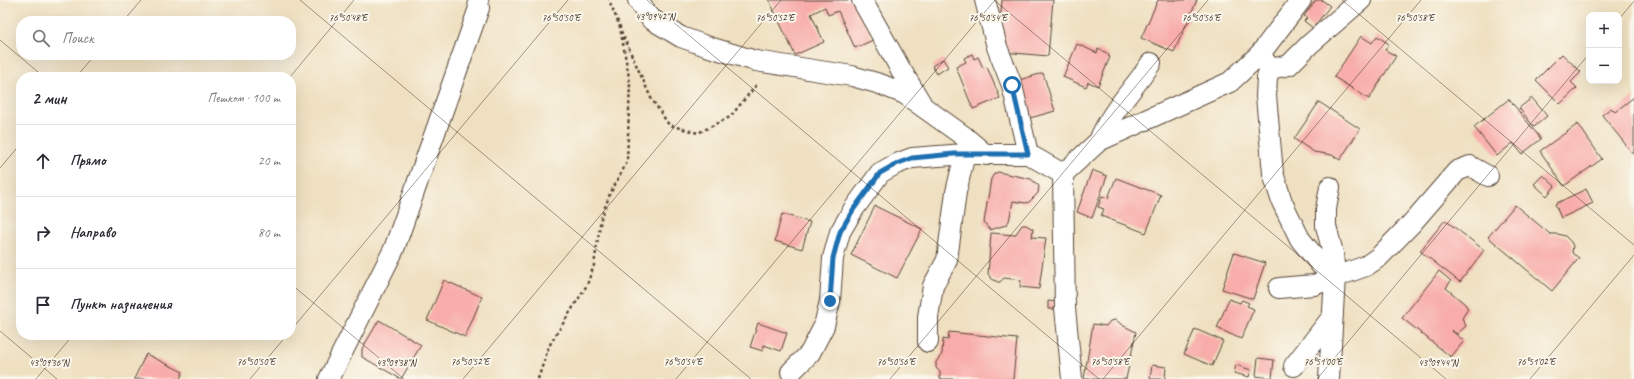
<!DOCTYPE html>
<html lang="ru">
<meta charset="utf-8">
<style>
:root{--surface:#fff;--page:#f7f7f7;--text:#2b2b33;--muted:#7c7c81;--line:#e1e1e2}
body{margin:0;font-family:Caveat,sans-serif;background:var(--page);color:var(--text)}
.controls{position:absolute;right:12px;top:12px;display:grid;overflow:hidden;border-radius:8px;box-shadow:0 4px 16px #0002}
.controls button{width:36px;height:36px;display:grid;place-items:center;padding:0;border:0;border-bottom:1px solid var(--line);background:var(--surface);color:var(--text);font:20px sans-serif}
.stop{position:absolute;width:12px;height:12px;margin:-9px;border:3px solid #1f6fb2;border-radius:50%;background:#fff}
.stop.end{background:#1f6fb2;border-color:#fff;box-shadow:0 1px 4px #0008}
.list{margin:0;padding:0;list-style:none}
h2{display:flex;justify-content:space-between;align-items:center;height:52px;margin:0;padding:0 16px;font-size:17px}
h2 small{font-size:13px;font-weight:400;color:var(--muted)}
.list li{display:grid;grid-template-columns:26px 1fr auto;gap:12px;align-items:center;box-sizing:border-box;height:72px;padding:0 16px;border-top:1px solid var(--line)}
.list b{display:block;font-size:15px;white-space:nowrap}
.list em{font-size:13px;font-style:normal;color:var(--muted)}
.icon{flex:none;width:22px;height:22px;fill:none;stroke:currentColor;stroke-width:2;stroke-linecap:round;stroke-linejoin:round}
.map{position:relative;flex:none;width:1634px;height:379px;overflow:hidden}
.search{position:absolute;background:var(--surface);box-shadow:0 4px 16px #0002;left:16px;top:16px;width:280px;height:44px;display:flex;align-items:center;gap:10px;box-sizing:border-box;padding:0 14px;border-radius:16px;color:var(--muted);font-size:15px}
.panel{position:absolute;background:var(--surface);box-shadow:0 4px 16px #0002;left:16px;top:72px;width:280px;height:268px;border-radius:16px}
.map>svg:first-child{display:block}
.building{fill:#f8adaa}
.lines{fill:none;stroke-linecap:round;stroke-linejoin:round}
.street-casing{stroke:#564536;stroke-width:22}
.path{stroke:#564536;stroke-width:2.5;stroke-dasharray:3 3;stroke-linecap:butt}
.street{stroke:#fff;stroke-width:20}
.route{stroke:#1f6fb2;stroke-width:5}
.ticks{fill:none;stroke:#3b2a1e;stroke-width:1;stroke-opacity:0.45}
.ticks-label{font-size:10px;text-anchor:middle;fill:#3b2a1e;stroke:#fbf7ec;stroke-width:4;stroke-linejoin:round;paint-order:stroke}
</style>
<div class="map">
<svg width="1634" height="379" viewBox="0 0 1634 379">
<rect width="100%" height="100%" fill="#fbf7ec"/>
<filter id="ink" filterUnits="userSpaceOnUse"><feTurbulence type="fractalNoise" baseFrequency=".025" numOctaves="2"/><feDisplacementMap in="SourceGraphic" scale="8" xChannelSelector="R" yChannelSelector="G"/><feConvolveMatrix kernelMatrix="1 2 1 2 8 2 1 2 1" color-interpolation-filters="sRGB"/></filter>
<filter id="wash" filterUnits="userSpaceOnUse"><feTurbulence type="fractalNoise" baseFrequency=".012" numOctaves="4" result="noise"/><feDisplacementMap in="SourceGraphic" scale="16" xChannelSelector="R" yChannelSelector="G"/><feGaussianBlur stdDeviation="0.9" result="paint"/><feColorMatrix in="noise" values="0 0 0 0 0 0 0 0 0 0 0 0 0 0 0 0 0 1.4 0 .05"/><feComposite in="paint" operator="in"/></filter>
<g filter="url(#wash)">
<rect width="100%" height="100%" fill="#efe0c1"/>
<g id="blocks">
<path class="building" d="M769,0H854L873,40L855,48L838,11L828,15L825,7L811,14L824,42L795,55Z
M1002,0H1053L1048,56L1002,52L999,39Z
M1158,0H1197L1174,52L1141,38Z
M1316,0H1322L1330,6L1313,28L1304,21L1307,18L1304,16Z
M1361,36L1372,43L1377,36L1389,44L1385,50L1396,56L1369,99L1334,77Z
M1077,44L1097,53L1098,49L1109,54L1108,56L1110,57L1098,86L1088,82L1086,87L1063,77Z
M972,54L974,59L978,57L983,68L987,67L1000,98L973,109L956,67L966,62L964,58Z
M1562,54L1581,72L1571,82L1577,88L1560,104L1536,80Z
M943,59L948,67L937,74L932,66Z
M1043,73L1055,111L1030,118L1019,80Z
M1634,97V155L1602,115L1611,108L1615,112Z
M1532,98L1547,116L1534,127L1519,108Z
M1509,99L1541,139L1522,154L1513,143L1497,156L1474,127Z
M1319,102L1360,129L1340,160L1332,155L1314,152L1294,139Z
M1578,124L1602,159L1564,186L1540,151Z
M1092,170L1107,176L1092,218L1077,212Z
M998,172L1031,179L1039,186L1038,193L1029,202L1026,203L1013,201L1009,221L1006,225L990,230L984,222L991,179L994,174Z
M1543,175L1555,186L1547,196L1534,184Z
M1116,178L1161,195L1146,233L1101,216L1104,209L1098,207L1102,196L1108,198Z
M1586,189L1593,203L1561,218L1555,204Z
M1515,205L1550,234H1558L1565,236L1571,242L1573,246L1572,253L1579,258L1552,291L1488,237Z
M875,206L922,229L897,278L851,255Z
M782,214L810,222L802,249L775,241Z
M1445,220L1484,250L1460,282L1420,251Z
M1022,225H1026L1033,229L1032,237L1046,238L1039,289L1020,287L1021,280L1004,278L1000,282H998L992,279L988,274L991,233L1015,235Z
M1234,253L1265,263L1253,299L1222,289Z
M1439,271L1451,281L1446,288L1465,304L1468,309L1462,318L1466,326L1457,334L1451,330L1464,341L1451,357L1402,318Z
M444,280L482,297L465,337L427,320Z
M1229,299L1240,303L1242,300L1249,303L1247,306L1254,309L1241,339L1217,328Z
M1048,301L1057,302V309H1048Z
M379,320L421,345L401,379L362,357V349Z
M1116,320L1122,325L1136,332L1126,379H1084L1093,324L1106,326L1110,321Z
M758,323L787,333L781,351L764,345L763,351L750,347Z
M1195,329L1223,341L1212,366L1184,354Z
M949,332L1017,339L1013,379H940V372L936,368V362L942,354L943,339L948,340Z
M146,354L183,372L180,379H134Z
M1258,358L1274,360L1272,378L1256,376Z
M1152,365L1166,367L1165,379H1150Z
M1236,365L1251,370L1249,377L1234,373Z"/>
</g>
</g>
<g filter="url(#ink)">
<use href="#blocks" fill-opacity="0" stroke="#564536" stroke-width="1"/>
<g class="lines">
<g class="street-casing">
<path id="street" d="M638,0L651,19L681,37L706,46L756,61L852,76L880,84L905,94L965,137L986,155
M862,0L901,70L921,103
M985,0L997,47L1012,85L1028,154
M1263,58L1270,69L1289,65L1310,44L1361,0
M1270,69L1267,78L1266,96L1273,173L1282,202L1300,239L1321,265L1335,277L1366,266L1379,257L1412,223L1457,171L1470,166L1488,176
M1099,141C1110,112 1134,89 1151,63
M1279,288L1314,285L1335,277
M928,342V317L933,286L947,260L956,192L965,154
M1294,366L1333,316
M791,372L810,353L824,326L830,301L833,258L840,232L853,210L880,173L896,164L912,158L965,154H1028L1063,174
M329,379L394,249L479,8L478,0
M1072,379L1065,308L1063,174L1099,141L1230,82L1260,54L1301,0
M1329,379L1335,277L1333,253L1326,226V209L1330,187"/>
</g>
<path class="path" d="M621,31L651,98L669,125L698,133L730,117L758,83
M538,379L549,346L587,285L594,265L601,218L610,194L627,162L630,83L620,27L609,0"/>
<use href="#street" class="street"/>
</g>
</g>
<g class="lines" filter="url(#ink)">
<path class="route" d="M830,301L833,258L840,232L853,210L880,173L896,164L912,158L954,154H1028L1012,85"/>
</g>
<path class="ticks" d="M300,0L751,379M647,0L1099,379M994,0L1446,379M1342,0L1634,245M1619,19L1634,1M123,21L141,0M0,40L44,77M76,77L95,55M290,77L354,0M0,168L21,143M291,284L404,379M291,330L568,0M0,331L57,379M36,379L73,335M250,379L287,335M463,379L781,0M676,379L995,0M890,379L1208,0M1103,379L1421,0M1317,379L1589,54M1530,379L1634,255"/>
<g class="ticks-label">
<text x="655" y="20">43°09'42"N</text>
<text x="348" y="21">76°50'48"E</text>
<text x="561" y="21">76°50'50"E</text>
<text x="775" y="21">76°50'52"E</text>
<text x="988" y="21">76°50'54"E</text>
<text x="1201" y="21">76°50'56"E</text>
<text x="1415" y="21">76°50'58"E</text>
<text x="256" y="365">76°50'50"E</text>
<text x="470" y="365">76°50'52"E</text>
<text x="683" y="365">76°50'54"E</text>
<text x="896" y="365">76°50'56"E</text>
<text x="1110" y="365">76°50'58"E</text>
<text x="1323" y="365">76°51'00"E</text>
<text x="1536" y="365">76°51'02"E</text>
<text x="49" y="366">43°09'36"N</text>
<text x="396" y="366">43°09'38"N</text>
<text x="1438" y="366">43°09'44"N</text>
</g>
</svg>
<div class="controls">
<button>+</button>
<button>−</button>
</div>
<div class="stop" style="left:1012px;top:85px"></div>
<div class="stop end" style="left:830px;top:301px"></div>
<div class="search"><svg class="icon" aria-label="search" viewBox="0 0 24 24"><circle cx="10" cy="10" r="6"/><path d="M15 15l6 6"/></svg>Поиск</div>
<section class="panel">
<h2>2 мин<small>Пешком · 100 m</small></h2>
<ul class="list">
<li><svg class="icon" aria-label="ahead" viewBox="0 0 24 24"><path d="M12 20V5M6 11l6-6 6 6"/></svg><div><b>Прямо</b></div><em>20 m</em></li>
<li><svg class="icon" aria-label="right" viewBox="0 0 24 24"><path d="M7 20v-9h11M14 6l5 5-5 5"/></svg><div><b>Направо</b></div><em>80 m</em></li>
<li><svg class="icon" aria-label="arrive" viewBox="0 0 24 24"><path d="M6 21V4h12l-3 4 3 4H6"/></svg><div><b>Пункт назначения</b></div></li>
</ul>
</section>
</div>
